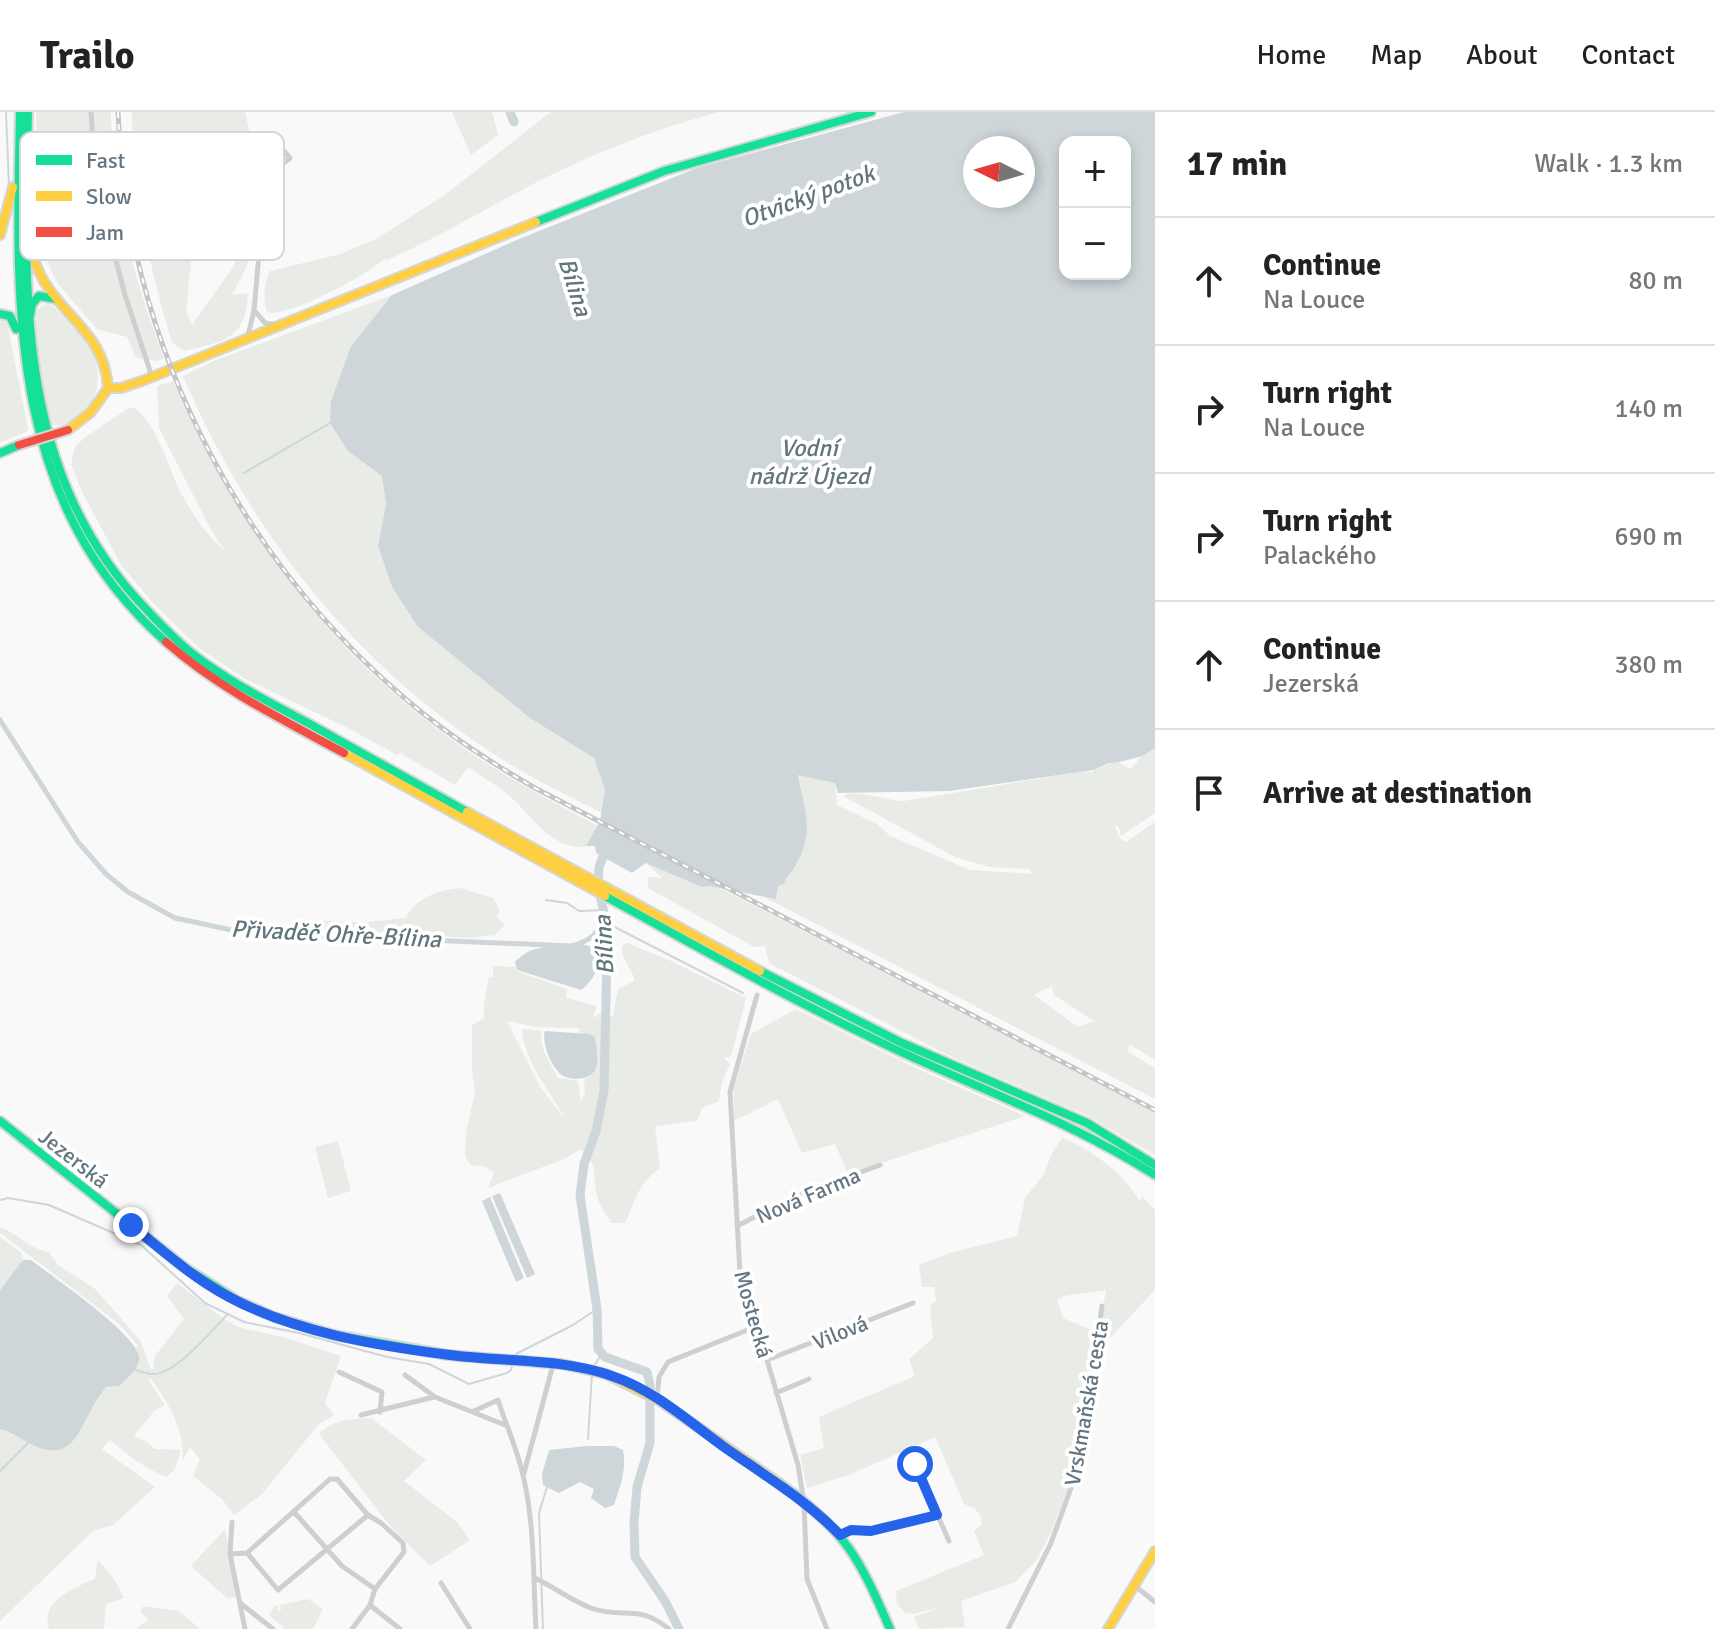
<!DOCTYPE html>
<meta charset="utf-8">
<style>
:root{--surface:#fff;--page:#f2f2f2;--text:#222;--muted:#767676;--line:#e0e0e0}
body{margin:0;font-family:Signika,sans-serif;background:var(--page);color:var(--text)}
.controls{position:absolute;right:24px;top:24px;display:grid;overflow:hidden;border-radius:16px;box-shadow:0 4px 12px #0003}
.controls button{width:72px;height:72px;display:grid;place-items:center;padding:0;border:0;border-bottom:2px solid var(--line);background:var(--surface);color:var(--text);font:40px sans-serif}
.compass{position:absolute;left:963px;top:24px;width:72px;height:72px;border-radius:50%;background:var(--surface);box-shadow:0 4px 12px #0003;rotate:275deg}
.stop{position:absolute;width:24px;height:24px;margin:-18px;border:6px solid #2563eb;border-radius:50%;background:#fff}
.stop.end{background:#2563eb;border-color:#fff;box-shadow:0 2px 8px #0008}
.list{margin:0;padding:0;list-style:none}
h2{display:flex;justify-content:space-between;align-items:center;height:104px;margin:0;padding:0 32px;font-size:34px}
h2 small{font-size:26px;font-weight:400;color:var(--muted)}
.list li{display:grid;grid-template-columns:52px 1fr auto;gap:24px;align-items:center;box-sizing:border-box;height:128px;padding:0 32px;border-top:2px solid var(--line)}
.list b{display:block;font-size:30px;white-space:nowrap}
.list p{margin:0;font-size:26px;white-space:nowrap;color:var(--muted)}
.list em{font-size:26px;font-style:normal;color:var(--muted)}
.icon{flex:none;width:44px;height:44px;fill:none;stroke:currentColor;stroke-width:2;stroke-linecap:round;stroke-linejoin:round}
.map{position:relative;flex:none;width:1155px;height:1517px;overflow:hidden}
header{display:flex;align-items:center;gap:48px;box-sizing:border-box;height:112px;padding:0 40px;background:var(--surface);border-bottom:2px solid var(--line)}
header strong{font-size:38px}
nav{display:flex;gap:44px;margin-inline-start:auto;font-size:28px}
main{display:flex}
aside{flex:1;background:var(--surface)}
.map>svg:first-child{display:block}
.green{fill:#e8ebe6;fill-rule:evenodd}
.water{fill:#ced6d9;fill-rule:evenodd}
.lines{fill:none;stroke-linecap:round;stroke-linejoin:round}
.stream{stroke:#ced6d9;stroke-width:2}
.canal{stroke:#ced6d9;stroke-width:5}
.river{stroke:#ced6d9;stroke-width:9}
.fast-casing{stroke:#d5d6d7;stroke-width:12}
.slow-casing{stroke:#d5d6d7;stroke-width:12}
.jam-casing{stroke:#d5d6d7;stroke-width:12}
.street{stroke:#cecfd0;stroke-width:5}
.fast{stroke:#16e098;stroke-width:8}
.slow{stroke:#ffcf43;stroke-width:8}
.jam{stroke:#f24e42;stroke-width:8}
.rail-casing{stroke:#c3c5c6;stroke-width:5}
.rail{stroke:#fff;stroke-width:2;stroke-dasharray:6;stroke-linecap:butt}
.jam-bridge-casing{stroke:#d5d6d7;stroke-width:12;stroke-linecap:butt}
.jam-bridge{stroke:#f24e42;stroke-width:8}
.route{stroke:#2563eb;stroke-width:10}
.labels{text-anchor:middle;stroke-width:8;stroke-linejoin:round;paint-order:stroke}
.street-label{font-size:22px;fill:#657683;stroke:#fff}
.water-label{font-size:24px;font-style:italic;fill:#60757c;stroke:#fff}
.key{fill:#fff;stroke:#d1d6da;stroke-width:2}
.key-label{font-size:22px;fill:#657683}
</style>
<header>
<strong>Trailo</strong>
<nav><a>Home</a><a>Map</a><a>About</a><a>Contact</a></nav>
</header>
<main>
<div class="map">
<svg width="1155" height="1517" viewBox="0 0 1155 1517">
<rect width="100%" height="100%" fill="#f9f9f9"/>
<path class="green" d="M36,0H111C111,84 134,168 164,246L157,249L136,246L127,225L97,217L58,172L43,142L37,116Z
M132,0H245L259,65L258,92L251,96C248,108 255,117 254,128C251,149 241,165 232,183L248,181C246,227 225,229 185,239L172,231C150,157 132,79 132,0ZM202,46L220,78L240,98L243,118L234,154L192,213L186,199Z
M452,0H492L498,23L471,43Z
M551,0H719C655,17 594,41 535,71C485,97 438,126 387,148L384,147C369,162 286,207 267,200C263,189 264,169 270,159L341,142L378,126L446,82Z
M392,183L351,234L348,339L382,363L386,392L378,434L392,475L418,515L530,606L594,646L605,678L602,701C568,684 532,667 500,646C356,554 250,421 183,264L216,248Z
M47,192L53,194C76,219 106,241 96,278C94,289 88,298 80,304C70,311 63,316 52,312C44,276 29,234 38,197Z
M0,208H4L8,215L28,317L26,320L0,331Z
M173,269C235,415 331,543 462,635C505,665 551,689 598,714L586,735C547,737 532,701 505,680C493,671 480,663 468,655L455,673L400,641L397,643L348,616L245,567L199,536L154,492L121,453L82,380L71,352L75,335L83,327L127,297L132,295C157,308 169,359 182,383C193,403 208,425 225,439L211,418L159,316L157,274Z
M1155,636V701L1121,724L1119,716L1114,712L1120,726L1126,730L1155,710V948L1129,932L1128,940L1155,956V987L758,782L776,786L778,773L784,772C787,763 793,759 797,751C813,721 805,692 798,662L835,671L837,693L877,712L890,724L970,758L1032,762L1030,757L990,755L955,745L843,684C856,677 887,689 904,689L1086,659L1093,661V658L1116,649L1131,657L1143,642ZM1052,874L1054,883L1094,909L1078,915L1034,883Z
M646,751L722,777L1143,993L1155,1001V1043L1088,1004L954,946L769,851L765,834L754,835L648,776V765L662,766Z
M460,776L493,786L500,799L496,805L505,813L495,823L468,826L302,815C320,804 346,811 367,810C380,809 393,807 406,806C415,786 439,778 460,776Z
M627,831L669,848L746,886L732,941L729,946L723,945L730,952L722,970L719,989L702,996L697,1009L655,1014L660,1056C636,1074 637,1086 625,1111H611C607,1103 600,1095 598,1087C591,1064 601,1056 581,1037L564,1047L488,1076L494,1060L486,1055L471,1053L465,1044L466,1021L475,980L472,958V913L484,906V892L489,865H493V854L515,855L516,859L567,877L566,886L597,894L593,907L598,902L613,904L618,877L634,869C635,858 621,850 622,834ZM507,909L535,915L580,916L578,922H589L591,963L584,967L585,980L581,991L578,969L558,966C551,952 538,935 542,919L522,917C525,952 550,978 565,1007L540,975Z
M796,897L920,958L1025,1004L848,1062L835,1032L802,1041L778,987L734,1009V975L751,922Z
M1062,1026C1091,1037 1125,1062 1140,1090L1142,1084L1155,1098V1178L1096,1241L1106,1178L1064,1184L1057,1188L1063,1206L1092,1218L1075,1359L1051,1420L1036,1449L1015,1470L961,1489L965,1515L919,1517L914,1505L938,1496L913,1502L905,1501L897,1492L896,1479L984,1443L974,1419L981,1413V1404L974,1396L964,1392L935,1325L849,1363L807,1376L800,1343L824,1336L819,1305L915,1264L909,1247L933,1226L930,1194L936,1189L934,1175H922L919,1153L949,1141L1017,1124L1025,1086L1044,1062L1052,1041Z
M338,1029L351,1079L328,1086L315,1035Z
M0,1115C17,1121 31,1138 49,1140L58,1153L94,1176L140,1228L151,1258L155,1256L153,1252L155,1244L184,1207L167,1184L177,1171L227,1209L241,1216L287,1226L341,1244L325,1291L334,1303L319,1312L262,1382L234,1403L222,1387L193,1364L200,1347L190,1335L182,1350C186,1320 168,1289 150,1266L148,1268L165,1293L154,1299L134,1324L147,1330L155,1337L181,1338L175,1357L167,1365C145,1357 128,1343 110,1328L102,1337L155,1375L113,1413L94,1418L0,1509V1317L11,1320L40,1336L92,1296L106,1275L119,1274C129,1265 145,1252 135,1237L138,1234L118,1211L0,1121Z
M0,1125L22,1141L23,1148L0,1178Z
M371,1306L426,1348L404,1369L457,1410L470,1428L430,1454L391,1415L319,1322C334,1307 350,1307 371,1306Z
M225,1417L237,1485L227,1486L191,1454Z
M98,1448L114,1467L124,1486L106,1492L104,1517H49C48,1512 47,1508 48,1503C51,1485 80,1473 95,1467Z
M308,1487L323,1497L313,1517H285L269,1503L275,1493L278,1494L277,1496L279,1499L282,1496L279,1493Z
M143,1494L179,1499L200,1517H136L148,1508L141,1500Z"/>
<path class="water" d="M904,0H1155V636L1142,644L1120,650L1109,651L1093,658L949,679L838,681L835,671L798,663C804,694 815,718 797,751C793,759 787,763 784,772L778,774L776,787L710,774L702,775L646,751L632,761L596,741L595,734H586L600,709L605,678L594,646L530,606L418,515L392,475L378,434L386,392L382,364L348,339L330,311L331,289L351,234L392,183L519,127L697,56ZM1065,30H1125V162H1065ZM975,36H1023V84H975Z
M581,832L598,836C599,856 596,866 581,878L517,858L515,850C534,829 557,837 581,832Z
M545,919L589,922L595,925C596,934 599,948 596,956C591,968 573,969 563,964C552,957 541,931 545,919Z
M500,1081L535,1162L527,1166L492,1084Z
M490,1085L524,1166L516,1170L482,1089Z
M23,1148H31C53,1165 134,1220 139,1244C141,1256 126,1267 119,1274L106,1275C101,1282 96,1289 92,1296C80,1317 72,1347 40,1336C25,1330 15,1321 0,1317V1178Z
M587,1334H614L623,1338C627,1357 620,1375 614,1393L605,1396L591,1386L594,1377L580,1370L559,1381L543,1373L542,1362L549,1338Z"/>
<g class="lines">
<path class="stream" d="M6,0L9,75
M244,361L330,311
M546,788L567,791L579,799L604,798
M605,810L743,881
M0,1088L8,1086L49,1093L141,1133L205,1191L244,1210L299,1221L387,1245L429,1252L469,1272L507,1261L511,1258L513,1251
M515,1245L516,1242L573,1213L597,1197
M594,1254L601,1243
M133,1257C139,1259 146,1262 151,1262C175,1264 211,1219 227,1203
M588,1327L592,1261
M0,1359L30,1329
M543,1517L539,1401L547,1375"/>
<path class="canal" d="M0,608L78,730L106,762L128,780L175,806L241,820L571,834C591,829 599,822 604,801"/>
<path class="river" d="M510,0L514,10
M607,735L599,755L598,774L604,801L607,841L604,978L596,1019L584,1052L580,1083L597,1197L598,1237L605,1245L647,1260L650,1273V1331L637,1375L634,1411L635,1445L665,1489L679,1517"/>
<g class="fast-casing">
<path id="fast" d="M20,0C16,195 7,389 166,530
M28,0C24,177 14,360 146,497C161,513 176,529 194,543C229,570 269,590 308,611C361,641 414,670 467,700
M536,110L664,59L871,0
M0,202L10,204L16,217
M30,204L32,192L39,184L56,187
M0,341L19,333
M605,784C701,837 797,891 897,938C984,979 1074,1011 1155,1063
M760,859L902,931L1087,1011L1155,1053
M0,1009L184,1155L238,1189L274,1205L334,1223L448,1243
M779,1371C845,1418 859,1445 890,1517"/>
</g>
<g class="slow-casing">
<path id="slow" d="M0,123L13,75
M29,131C33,147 39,163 49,177C74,212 105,228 108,276
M68,318L91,300L108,276H121L142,269L536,110
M344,641L605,784
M467,700L760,859
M448,1243L562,1252L606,1262L660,1289L779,1371
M1108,1517L1155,1439"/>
</g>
<g class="jam-casing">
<path id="jam" d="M166,530C218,576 283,608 344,641"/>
</g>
<path class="street" d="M91,0L96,71L125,183L152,265
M254,198L265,76L274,59L290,46L275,29
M247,228L254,198L265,211L278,213
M757,883L730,980L740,1161L750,1202L767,1248L798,1353L804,1391L807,1467L827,1517
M737,1114L791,1086L880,1053
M767,1248L913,1191
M339,1260L382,1280L380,1300
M405,1263L435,1285L505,1313
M776,1281L809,1267
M657,1287L659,1265L668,1250L755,1215
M474,1299L498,1288C506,1313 517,1337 523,1363C535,1413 533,1466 536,1517
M361,1303L434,1285
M915,1352L949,1429
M524,1361L553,1253
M294,1400L342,1454L375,1477
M232,1410L230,1442L245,1517
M840,1423L851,1418L871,1419L937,1403
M247,1441L278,1478L368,1403L381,1411L403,1431L404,1440L375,1477L370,1493L352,1517
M230,1442L247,1441L330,1367H337L368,1403
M535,1466C554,1475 572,1489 591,1496C624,1508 638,1491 669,1517
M441,1471L470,1517
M1134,1473L1155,1490
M240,1491L273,1517
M370,1493L400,1517
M1008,1517L1051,1431L1079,1354L1102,1194"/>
<use href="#fast" class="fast"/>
<use href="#slow" class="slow"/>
<use href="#jam" class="jam"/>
<g class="rail-casing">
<path id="rail" d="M118,0C126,223 233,437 401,583C442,619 488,649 535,676L1155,998"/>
</g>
<use href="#rail" class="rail"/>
<g class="jam-bridge-casing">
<path id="jam-bridge" d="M19,333L68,318"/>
</g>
<use href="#jam-bridge" class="jam-bridge"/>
</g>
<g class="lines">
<path class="route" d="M131,1113C162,1138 193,1166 229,1185C295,1220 377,1234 450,1243C503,1250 562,1246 612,1264C654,1278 688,1309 724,1335C764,1363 806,1388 840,1423L851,1418L871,1419L937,1403L915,1352"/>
</g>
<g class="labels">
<g class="street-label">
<text transform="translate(74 1046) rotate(38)" y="8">Jezerská</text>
<text transform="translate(808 1083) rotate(-23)" y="8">Nová Farma</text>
<text transform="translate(754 1202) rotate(74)" y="8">Mostecká</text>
<text transform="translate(840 1220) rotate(-22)" y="8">Vilová</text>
<text transform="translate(1086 1291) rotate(-80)" y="8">Vrskmaňská cesta</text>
</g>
<g class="water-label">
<text transform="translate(808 84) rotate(-20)" y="8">Otvický potok</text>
<text transform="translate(575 175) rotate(72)" y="8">Bílina</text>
<text x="809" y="344">Vodní<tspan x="809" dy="28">nádrž Újezd</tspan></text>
<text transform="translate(336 822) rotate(3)" y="8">Přivaděč Ohře-Bílina</text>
<text transform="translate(604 833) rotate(-93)" y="8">Bílina</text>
</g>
</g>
<rect x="20" y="20" width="264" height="128" rx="12" class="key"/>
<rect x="36" y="43" width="36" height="10" fill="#16e098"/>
<rect x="36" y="79" width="36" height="10" fill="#ffcf43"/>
<rect x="36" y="115" width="36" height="10" fill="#f24e42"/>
<g class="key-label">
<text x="86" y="56">Fast</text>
<text x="86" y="92">Slow</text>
<text x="86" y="128">Jam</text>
</g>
</svg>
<div class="controls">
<button>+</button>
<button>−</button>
</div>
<svg class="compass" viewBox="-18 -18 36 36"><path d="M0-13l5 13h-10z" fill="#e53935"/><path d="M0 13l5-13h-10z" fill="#767676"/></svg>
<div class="stop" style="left:915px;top:1352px"></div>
<div class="stop end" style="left:131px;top:1113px"></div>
</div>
<aside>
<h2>17 min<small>Walk · 1.3 km</small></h2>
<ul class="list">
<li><svg class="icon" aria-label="ahead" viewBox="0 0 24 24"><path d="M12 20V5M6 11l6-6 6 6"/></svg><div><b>Continue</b><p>Na Louce</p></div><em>80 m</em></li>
<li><svg class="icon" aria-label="right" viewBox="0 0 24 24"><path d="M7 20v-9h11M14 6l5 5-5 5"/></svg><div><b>Turn right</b><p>Na Louce</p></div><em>140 m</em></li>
<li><svg class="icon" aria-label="right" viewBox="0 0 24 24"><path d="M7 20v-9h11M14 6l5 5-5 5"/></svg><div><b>Turn right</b><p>Palackého</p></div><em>690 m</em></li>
<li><svg class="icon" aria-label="ahead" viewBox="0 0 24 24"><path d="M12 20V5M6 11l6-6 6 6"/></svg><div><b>Continue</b><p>Jezerská</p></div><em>380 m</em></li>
<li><svg class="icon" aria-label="arrive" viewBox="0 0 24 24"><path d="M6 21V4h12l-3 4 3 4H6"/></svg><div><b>Arrive at destination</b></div></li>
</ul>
</aside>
</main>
